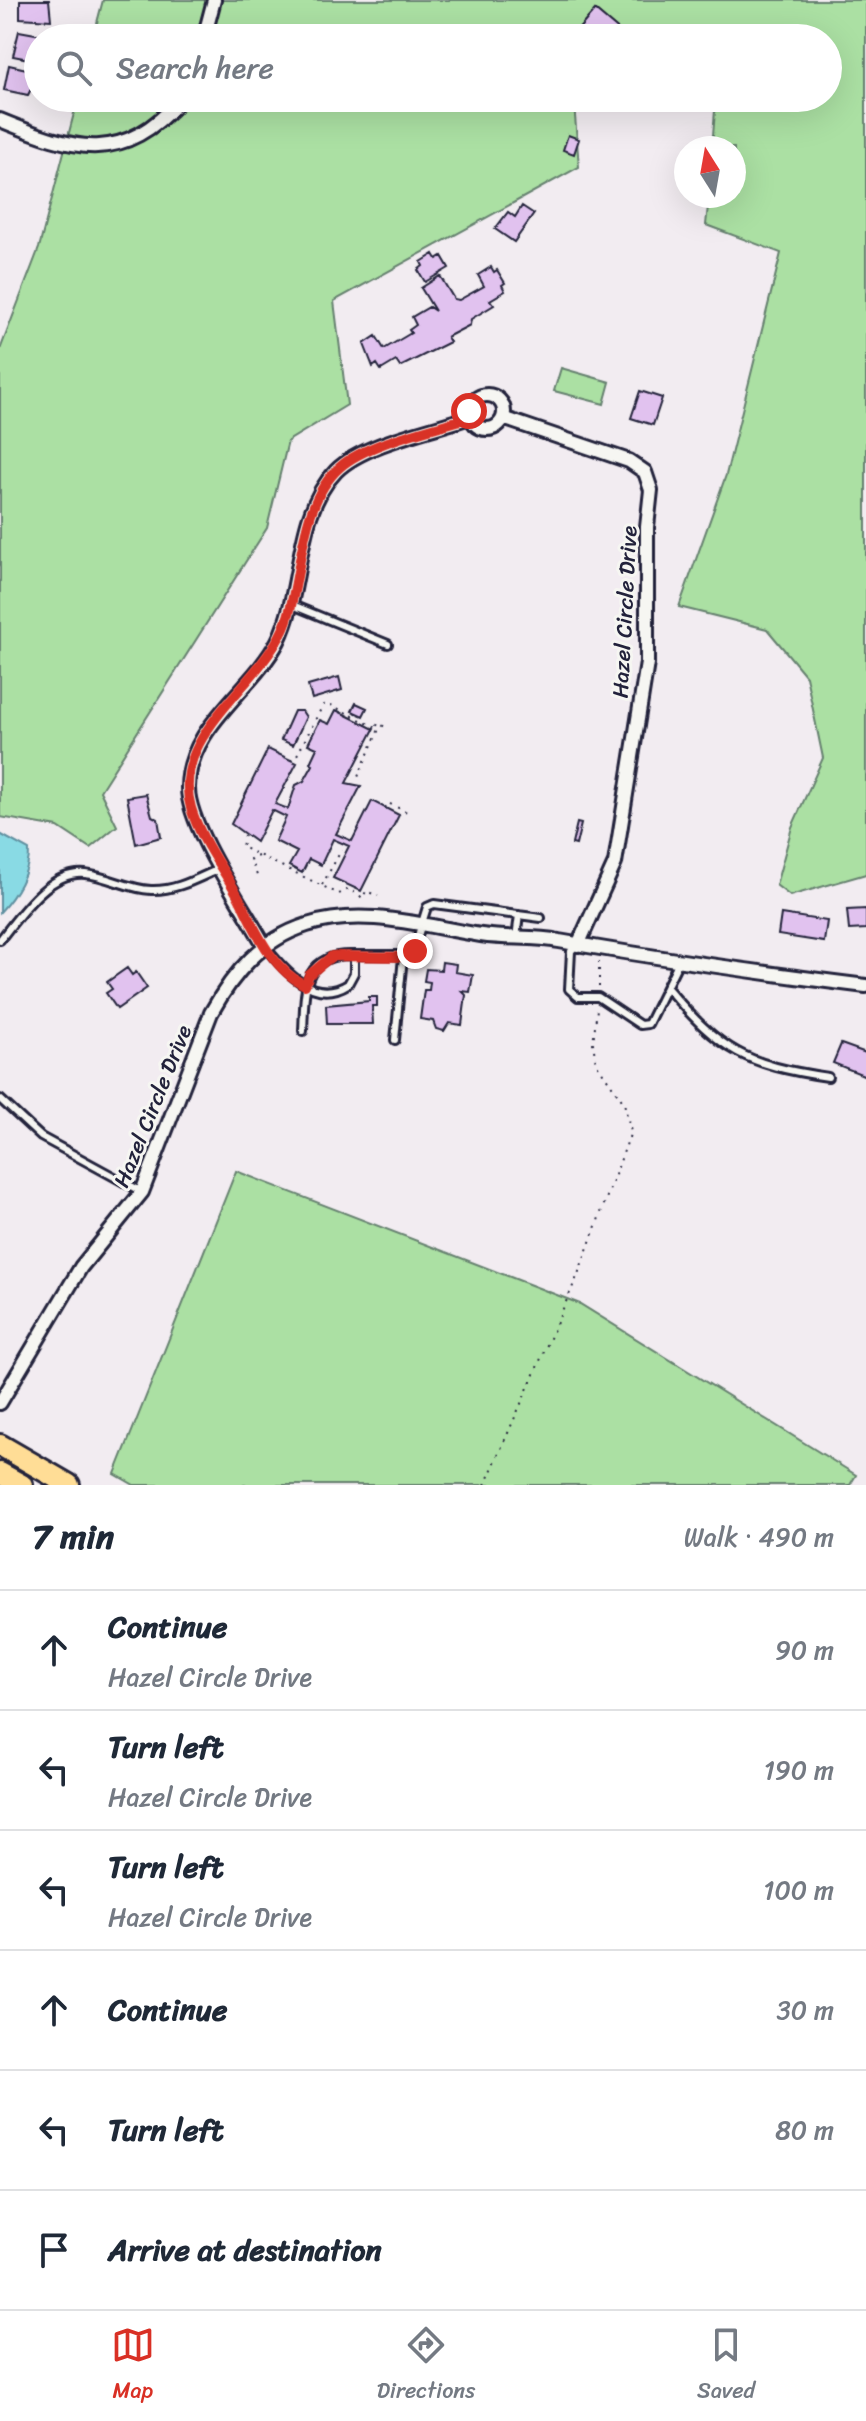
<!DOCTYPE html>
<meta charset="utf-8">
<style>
:root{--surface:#fff;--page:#f2f2f3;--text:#1f2937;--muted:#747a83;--line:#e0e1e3;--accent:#d93025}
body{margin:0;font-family:Sriracha,sans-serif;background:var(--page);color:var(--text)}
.compass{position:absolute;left:674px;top:136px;width:72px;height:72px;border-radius:50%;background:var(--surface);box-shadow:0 8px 32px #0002;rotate:349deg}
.stop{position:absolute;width:24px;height:24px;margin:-18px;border:6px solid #d93025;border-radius:50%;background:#fff}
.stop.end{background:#d93025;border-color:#fff;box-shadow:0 2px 8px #0008}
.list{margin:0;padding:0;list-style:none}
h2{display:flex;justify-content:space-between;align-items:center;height:104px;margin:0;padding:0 32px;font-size:34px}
h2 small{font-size:26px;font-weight:400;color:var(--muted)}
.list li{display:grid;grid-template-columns:52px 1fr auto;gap:24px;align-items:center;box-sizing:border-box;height:120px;padding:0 32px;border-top:2px solid var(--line)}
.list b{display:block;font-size:30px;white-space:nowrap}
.list p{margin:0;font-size:26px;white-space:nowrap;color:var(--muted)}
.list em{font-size:26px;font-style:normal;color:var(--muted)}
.icon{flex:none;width:44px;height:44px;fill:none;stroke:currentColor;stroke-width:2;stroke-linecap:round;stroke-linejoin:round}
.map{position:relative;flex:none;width:866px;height:1485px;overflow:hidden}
.search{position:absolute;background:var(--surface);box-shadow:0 8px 32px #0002;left:24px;right:24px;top:24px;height:88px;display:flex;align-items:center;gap:20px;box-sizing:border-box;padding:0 28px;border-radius:44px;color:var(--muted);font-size:30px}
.sheet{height:824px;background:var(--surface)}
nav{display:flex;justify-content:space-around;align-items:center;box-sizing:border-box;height:112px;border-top:2px solid var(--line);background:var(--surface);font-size:22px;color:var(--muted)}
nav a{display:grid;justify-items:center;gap:4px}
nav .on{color:var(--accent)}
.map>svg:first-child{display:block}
.green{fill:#abe0a3;stroke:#66816f;stroke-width:2}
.water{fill:#89dae4;stroke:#6090a0;stroke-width:2}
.building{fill:#e1c2ef;stroke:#22223b;stroke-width:2}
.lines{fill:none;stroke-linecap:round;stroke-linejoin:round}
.service-casing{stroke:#22223b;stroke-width:12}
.minor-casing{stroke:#22223b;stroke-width:18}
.primary-casing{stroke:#22223b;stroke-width:26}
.path{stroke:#22223b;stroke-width:2;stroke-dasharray:2 6;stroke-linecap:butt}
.service{stroke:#f6f6f2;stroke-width:6}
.minor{stroke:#f6f6f2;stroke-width:12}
.primary{stroke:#ffdd96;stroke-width:20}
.route{stroke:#d93025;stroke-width:10}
.labels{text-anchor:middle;stroke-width:6;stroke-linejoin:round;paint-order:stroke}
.street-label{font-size:22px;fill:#22223b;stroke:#f6f6f2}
</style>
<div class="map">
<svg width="866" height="1485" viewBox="0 0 866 1485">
<rect width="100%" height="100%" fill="#f2ecf1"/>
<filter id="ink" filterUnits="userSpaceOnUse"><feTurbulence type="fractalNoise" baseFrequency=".0125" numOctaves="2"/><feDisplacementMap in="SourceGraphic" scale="16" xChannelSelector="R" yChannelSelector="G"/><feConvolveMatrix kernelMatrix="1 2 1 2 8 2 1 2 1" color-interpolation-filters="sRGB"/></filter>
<g filter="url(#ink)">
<path class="green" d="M103,0H866V874L790,896L776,885L792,827L823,758L806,676L767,629L679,607L726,475L781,253L706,225L709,196H734V148H712L716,98H828V38H628L595,10L571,38H93Z
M78,98H569L574,103L579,167L334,301L347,405L288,441L267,528L100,791L117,826L90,848L58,827L0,817V350L39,248Z
M561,368L610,382L604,404L554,391Z
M236,1171L580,1304L856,1475L850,1485H134L115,1474Z"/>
<path class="water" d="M0,834L29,850C30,872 15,896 0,912Z"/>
<path class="building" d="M20,0H49L51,20L20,18Z
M595,10L628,38H571Z
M19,31L41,35L34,60L13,56Z
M9,65L31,70L29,79L35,81L28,95L4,90Z
M568,135L579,139L574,154L563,150Z
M522,206L534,214L514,242L495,229L508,212L515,217Z
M434,254L437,259L442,256L449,268L425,282L418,270L423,266L421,262Z
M491,267L494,272L497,270L505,283L502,285L505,291L490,300L494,305L471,319L470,325L447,337L450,342L400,367L396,361L381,370L377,364L373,367L364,344L376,336L384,349L411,333L409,330L416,325L412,317L429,307L435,311L421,288L440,276L454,299L459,300L484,286L478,275Z
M640,391L662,398L653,425L631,418Z
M339,677L342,690L312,699L308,686Z
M356,703L367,708L363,716L352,711Z
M336,710L374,729L346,783L361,786L336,834L352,841L372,801L399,815L361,891L333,878L349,846L333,839L321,865L309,859L302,873L289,866L297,852L275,841L286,817L272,810L256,842L231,824L268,749L297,763L275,804L288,809L296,785L304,781L313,765L310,763L317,748L308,744L320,720L329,724Z
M294,711H302L306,717L293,745L281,740Z
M146,794L152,816L158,819L161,837L136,844L127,797Z
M577,823L581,824L576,845L572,844Z
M866,909V929L849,930L847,910Z
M781,914L827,921L824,942L778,935Z
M442,962L456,964L455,972L473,975L470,992L462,991L466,995L462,1025L449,1023L444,1031L436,1029L433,1021L420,1019L424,990H429L430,982L424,981L426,969L441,970Z
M127,968L132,975L136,972L147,988L117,1009L106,993L112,989L107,982Z
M369,997H377V1006H372L373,1024H327L326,1005L369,1001Z
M841,1044L866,1053V1076L833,1063Z"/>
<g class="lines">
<g class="service-casing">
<path id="service" d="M290,604L388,644
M516,938L519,915
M0,940C20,915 48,871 85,874C107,876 128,889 151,890C176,891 198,878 221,868
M264,945C283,969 313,1006 348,984L354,973V955C301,953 305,991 303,1031
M577,945L571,951L569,989L578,997H598L640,1025L648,1024L679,961
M354,955H412L427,907L434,904L541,918
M668,989C721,1051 746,1065 828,1077
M395,1040L403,957
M0,1099L41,1137L142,1192"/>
</g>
<g class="minor-casing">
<path id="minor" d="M204,38L214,0
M0,120C76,151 122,166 182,98
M470 412a17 17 0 1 1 34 0a17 17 0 1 1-34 0Z
M503,418L629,461L645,472L651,490L647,527V663L615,863L578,945
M264,945C244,908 188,827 188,788C188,726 252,691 278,641C304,589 294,514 336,471C364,443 432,430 470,417
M0,1403L81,1267L142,1192L211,1013C234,972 261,940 307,925C364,907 423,926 481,935C507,939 534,936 559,941C661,959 763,973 866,986"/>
</g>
<g class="primary-casing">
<path id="primary" d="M0,1445L69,1485
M0,1473L22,1485"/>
</g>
<path class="path" d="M377,726L378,723L389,729
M291,760L297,755L323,705L329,704L379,729L358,777
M385,808L388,803L411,814
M244,835L242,847L339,894L349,889L363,898L366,891L378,896
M258,856L250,859L259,880
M322,885L342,849
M599,987V962
M485,1485L577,1277L631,1132L624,1103L596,1063L593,1043L597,1009"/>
<use href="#service" class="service"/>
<use href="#minor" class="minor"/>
<use href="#primary" class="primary"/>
</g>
</g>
<g class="lines" filter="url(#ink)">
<path class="route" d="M415,951L403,957L332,956L309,975L305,985C270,969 254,926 237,894C222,867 200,839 191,808C169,732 265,684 287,620C303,572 299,503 340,467C368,442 434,429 470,417L469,411"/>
</g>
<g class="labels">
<g class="street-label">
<text transform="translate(624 612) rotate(-87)" y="8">Hazel Circle Drive</text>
<text transform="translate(152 1106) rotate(-68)" y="8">Hazel Circle Drive</text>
</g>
</g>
</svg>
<svg class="compass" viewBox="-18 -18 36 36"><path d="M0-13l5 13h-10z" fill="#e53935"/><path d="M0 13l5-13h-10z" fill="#747a83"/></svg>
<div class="stop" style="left:469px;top:411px"></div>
<div class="stop end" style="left:415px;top:951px"></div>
<div class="search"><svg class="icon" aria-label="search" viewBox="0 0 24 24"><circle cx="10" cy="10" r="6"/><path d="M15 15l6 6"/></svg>Search here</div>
</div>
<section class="sheet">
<h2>7 min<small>Walk · 490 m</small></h2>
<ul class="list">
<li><svg class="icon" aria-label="ahead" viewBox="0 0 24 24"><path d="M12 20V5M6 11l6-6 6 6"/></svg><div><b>Continue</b><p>Hazel Circle Drive</p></div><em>90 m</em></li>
<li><svg class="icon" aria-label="left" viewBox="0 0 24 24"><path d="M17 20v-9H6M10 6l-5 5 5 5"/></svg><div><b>Turn left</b><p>Hazel Circle Drive</p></div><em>190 m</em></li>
<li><svg class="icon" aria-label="left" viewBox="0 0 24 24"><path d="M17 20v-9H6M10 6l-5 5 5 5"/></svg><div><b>Turn left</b><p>Hazel Circle Drive</p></div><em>100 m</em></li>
<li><svg class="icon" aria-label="ahead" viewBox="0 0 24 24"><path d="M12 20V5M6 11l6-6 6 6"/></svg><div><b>Continue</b></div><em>30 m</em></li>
<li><svg class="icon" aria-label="left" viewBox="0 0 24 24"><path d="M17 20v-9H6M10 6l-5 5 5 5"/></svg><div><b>Turn left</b></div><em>80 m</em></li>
<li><svg class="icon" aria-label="arrive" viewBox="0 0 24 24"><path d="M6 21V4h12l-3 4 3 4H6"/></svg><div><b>Arrive at destination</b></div></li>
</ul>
</section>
<nav>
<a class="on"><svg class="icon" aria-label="map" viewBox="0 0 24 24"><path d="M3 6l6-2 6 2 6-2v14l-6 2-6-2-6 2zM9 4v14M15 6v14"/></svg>Map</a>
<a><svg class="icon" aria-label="directions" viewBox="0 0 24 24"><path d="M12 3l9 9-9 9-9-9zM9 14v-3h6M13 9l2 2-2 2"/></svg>Directions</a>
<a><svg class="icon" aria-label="saved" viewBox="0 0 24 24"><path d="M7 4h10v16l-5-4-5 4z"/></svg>Saved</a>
</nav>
